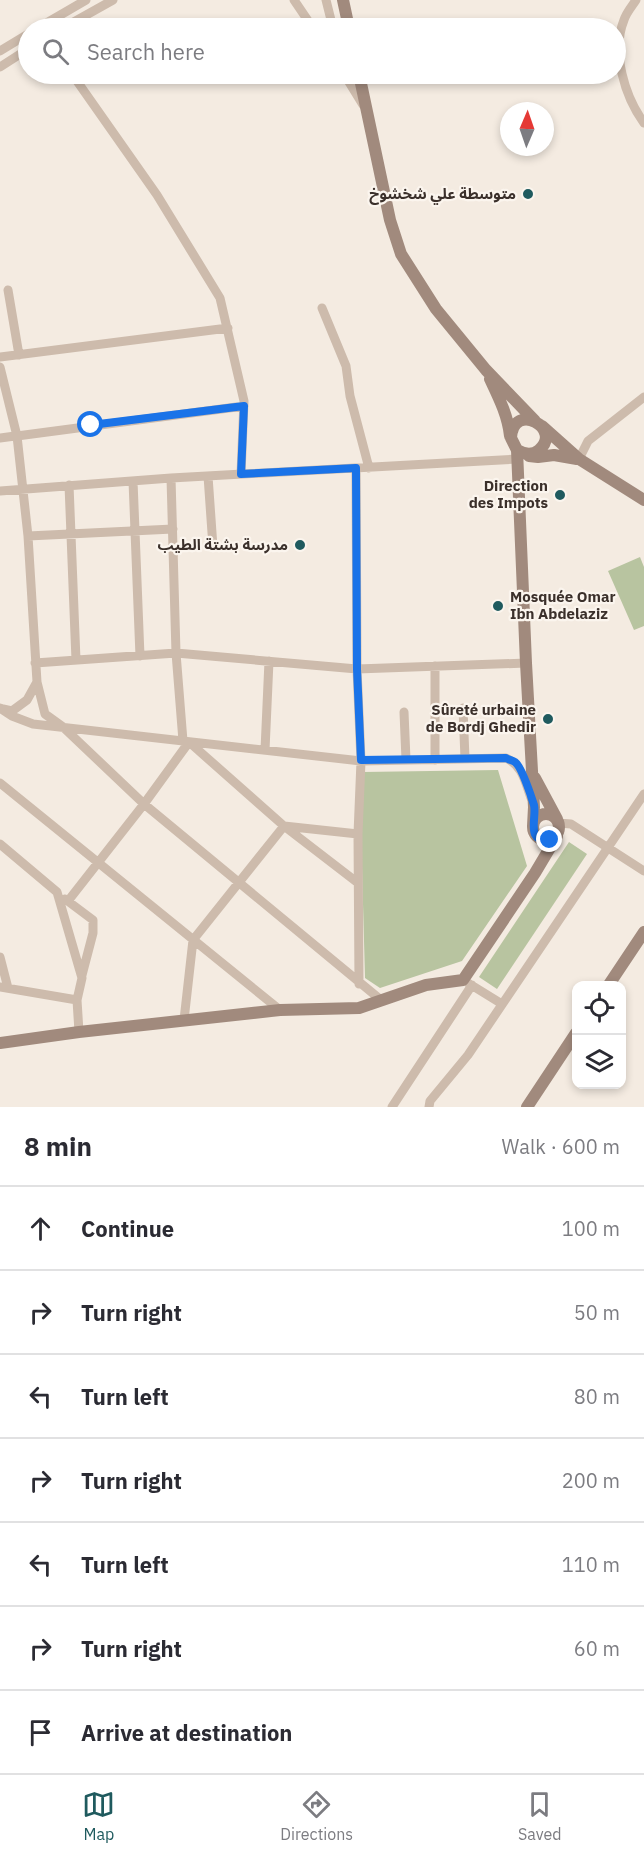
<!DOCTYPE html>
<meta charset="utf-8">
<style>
:root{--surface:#fff;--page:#f7f7f7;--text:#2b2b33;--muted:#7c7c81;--line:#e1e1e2;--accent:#1f5a5e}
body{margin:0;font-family:"IBM Plex Sans","Noto Sans Arabic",sans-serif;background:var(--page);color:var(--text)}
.controls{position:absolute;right:18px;bottom:18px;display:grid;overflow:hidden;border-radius:12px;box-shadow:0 3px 9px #0003}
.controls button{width:54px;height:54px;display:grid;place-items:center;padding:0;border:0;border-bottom:2px solid var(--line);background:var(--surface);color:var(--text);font:30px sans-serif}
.compass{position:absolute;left:500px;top:102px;width:54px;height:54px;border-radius:50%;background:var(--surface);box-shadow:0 3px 9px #0003;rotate:2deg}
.stop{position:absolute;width:18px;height:18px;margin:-14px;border:4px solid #1a73e8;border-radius:50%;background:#fff}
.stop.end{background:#1a73e8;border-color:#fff;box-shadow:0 2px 6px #0008}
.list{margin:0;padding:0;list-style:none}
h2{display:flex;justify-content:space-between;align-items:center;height:78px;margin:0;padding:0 24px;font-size:26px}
h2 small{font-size:20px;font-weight:400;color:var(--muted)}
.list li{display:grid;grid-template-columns:39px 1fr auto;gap:18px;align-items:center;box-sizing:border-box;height:84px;padding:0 24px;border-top:2px solid var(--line)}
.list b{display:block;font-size:22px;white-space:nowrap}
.list em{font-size:20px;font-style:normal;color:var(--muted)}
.icon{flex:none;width:33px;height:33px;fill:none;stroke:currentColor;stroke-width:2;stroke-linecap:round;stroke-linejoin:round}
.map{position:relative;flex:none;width:644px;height:1107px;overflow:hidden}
.search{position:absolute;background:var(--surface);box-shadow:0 3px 9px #0003;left:18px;right:18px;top:18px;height:66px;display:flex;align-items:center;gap:15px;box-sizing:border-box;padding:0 21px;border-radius:33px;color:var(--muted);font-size:22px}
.sheet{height:666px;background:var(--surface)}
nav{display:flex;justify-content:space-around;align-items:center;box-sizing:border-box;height:84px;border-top:2px solid var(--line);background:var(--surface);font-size:16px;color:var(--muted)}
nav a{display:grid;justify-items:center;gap:3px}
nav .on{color:var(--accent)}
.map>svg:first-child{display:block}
.green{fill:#b8c4a0}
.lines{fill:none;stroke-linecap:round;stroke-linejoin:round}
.minor{stroke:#cdbbac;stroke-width:9}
.secondary{stroke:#a18a7d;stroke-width:12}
.route{stroke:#1a73e8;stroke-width:8}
.poi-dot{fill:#1f5a5e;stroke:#fbf5ee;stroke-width:2}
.labels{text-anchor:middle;stroke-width:4.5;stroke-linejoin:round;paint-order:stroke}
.poi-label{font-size:15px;font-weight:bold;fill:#3b302b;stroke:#fbf5ee;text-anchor:end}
</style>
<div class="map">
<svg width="644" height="1107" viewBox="0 0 644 1107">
<rect width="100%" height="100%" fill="#f4ebe1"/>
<path class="green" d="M640,557L644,567V626L634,630L608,571Z
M498,770L527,866L462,961L380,988L365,978L361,830L363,811V772Z
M569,842L587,854L497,989L479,977Z"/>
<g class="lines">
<path class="minor" d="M294,0L313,28
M326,0L333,28
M636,0C632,6 626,13 624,20C611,52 625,97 644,123
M38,28L86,0
M63,28L113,0
M0,51L28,34
M0,67L28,49
M72,74L157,195L220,298L244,401L241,474
M344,74L363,105
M8,290L19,355
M322,308L346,366L350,396L369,468
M0,357L228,328
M0,367L17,436L28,536L37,682L45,714L63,727L144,804L381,1000
M17,436L244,406
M0,438L15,436
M579,459L588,441L644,397
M356,468L357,669L361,761L358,834L359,984
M208,476L213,547
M171,478L176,653L183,741
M133,481L140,656
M69,485L76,660
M0,491L171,478L517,459
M28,536L173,529
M35,663L176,653L357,669L526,663
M435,666V760
M0,708L12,716L33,724L361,761L506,758C523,766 525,782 531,798
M463,708L465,759
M3,709L12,711L27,700L37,682
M404,712L406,760
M265,750L269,661
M0,783L280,1010
M558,823L571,824L644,871
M0,844L57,892L82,978L77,1000
M65,899L93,920V933L82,975
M68,901L144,804L189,742L284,826L358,883
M0,957L8,988
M468,983L502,1004
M0,987L77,1000L79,1032
M184,1020L193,940L284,826L358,834
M392,1107L472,985
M429,1107L430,1101L468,1055L644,794"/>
<path class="secondary" d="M343,0L349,28
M359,74L390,220L401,254L436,309L486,370L535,421
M490,379C499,398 508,416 510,436
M542,426L579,459L644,500
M517,450C524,454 532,456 539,450C564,429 513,400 511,438L517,450L526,663L534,807L533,826
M529,456L538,457L554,455L577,459
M535,778L557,819
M533 827a13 13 0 1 1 26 0a13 13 0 1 1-26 0Z
M608,986L644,932
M0,1043L79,1032L280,1010L359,1008L426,985L463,980L535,873L557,836
M527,1107L576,1033"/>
</g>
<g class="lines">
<path class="route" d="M91,425L244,406L241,474L356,468L357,669L361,760L506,758C509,760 512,760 515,762C522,767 531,796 534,805C537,818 525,843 550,840"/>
</g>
<g class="poi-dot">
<circle cx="528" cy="194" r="6"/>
<circle cx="560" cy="495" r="6"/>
<circle cx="300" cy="545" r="6"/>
<circle cx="498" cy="606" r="6"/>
<circle cx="548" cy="719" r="6"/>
</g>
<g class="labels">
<g class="poi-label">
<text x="516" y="199">متوسطة علي شخشوخ</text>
<text x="548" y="491">Direction<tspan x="548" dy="17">des Impots</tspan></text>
<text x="288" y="550">مدرسة بشتة الطيب</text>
<text x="510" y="602" text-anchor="start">Mosquée Omar<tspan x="510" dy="17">Ibn Abdelaziz</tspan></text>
<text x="536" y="715">Sûreté urbaine<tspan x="536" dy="17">de Bordj Ghedir</tspan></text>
</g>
</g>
</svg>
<div class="controls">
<button><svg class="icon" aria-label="locate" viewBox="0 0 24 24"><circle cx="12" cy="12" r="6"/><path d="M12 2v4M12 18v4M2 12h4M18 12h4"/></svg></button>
<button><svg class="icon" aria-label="layers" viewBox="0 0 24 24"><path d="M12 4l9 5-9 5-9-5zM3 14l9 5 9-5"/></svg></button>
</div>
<svg class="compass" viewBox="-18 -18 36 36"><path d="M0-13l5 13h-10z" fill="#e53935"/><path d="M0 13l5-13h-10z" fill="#7c7c81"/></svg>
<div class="stop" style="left:91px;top:425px"></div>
<div class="stop end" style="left:550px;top:840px"></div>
<div class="search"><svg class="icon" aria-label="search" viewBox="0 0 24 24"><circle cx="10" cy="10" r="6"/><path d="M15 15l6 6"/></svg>Search here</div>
</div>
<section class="sheet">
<h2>8 min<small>Walk · 600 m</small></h2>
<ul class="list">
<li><svg class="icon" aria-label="ahead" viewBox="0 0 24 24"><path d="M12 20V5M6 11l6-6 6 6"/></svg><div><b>Continue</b></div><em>100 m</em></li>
<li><svg class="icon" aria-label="right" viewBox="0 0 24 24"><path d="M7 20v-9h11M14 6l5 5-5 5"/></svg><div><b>Turn right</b></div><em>50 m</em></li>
<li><svg class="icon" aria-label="left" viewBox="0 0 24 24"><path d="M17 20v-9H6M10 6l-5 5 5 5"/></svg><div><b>Turn left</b></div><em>80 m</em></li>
<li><svg class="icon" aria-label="right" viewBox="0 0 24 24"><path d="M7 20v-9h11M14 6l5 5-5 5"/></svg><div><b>Turn right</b></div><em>200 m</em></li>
<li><svg class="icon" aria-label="left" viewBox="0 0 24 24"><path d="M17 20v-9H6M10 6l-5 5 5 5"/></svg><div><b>Turn left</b></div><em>110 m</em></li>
<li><svg class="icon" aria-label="right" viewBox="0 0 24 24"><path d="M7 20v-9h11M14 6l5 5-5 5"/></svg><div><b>Turn right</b></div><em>60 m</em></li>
<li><svg class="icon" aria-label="arrive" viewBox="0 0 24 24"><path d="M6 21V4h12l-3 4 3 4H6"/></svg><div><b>Arrive at destination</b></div></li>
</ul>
</section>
<nav>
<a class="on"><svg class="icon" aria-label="map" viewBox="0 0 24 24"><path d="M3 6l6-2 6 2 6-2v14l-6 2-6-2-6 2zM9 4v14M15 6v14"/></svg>Map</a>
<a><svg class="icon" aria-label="directions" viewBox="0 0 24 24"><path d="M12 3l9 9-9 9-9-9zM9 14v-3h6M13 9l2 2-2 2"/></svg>Directions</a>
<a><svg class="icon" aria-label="saved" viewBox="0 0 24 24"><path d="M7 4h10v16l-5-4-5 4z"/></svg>Saved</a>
</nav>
